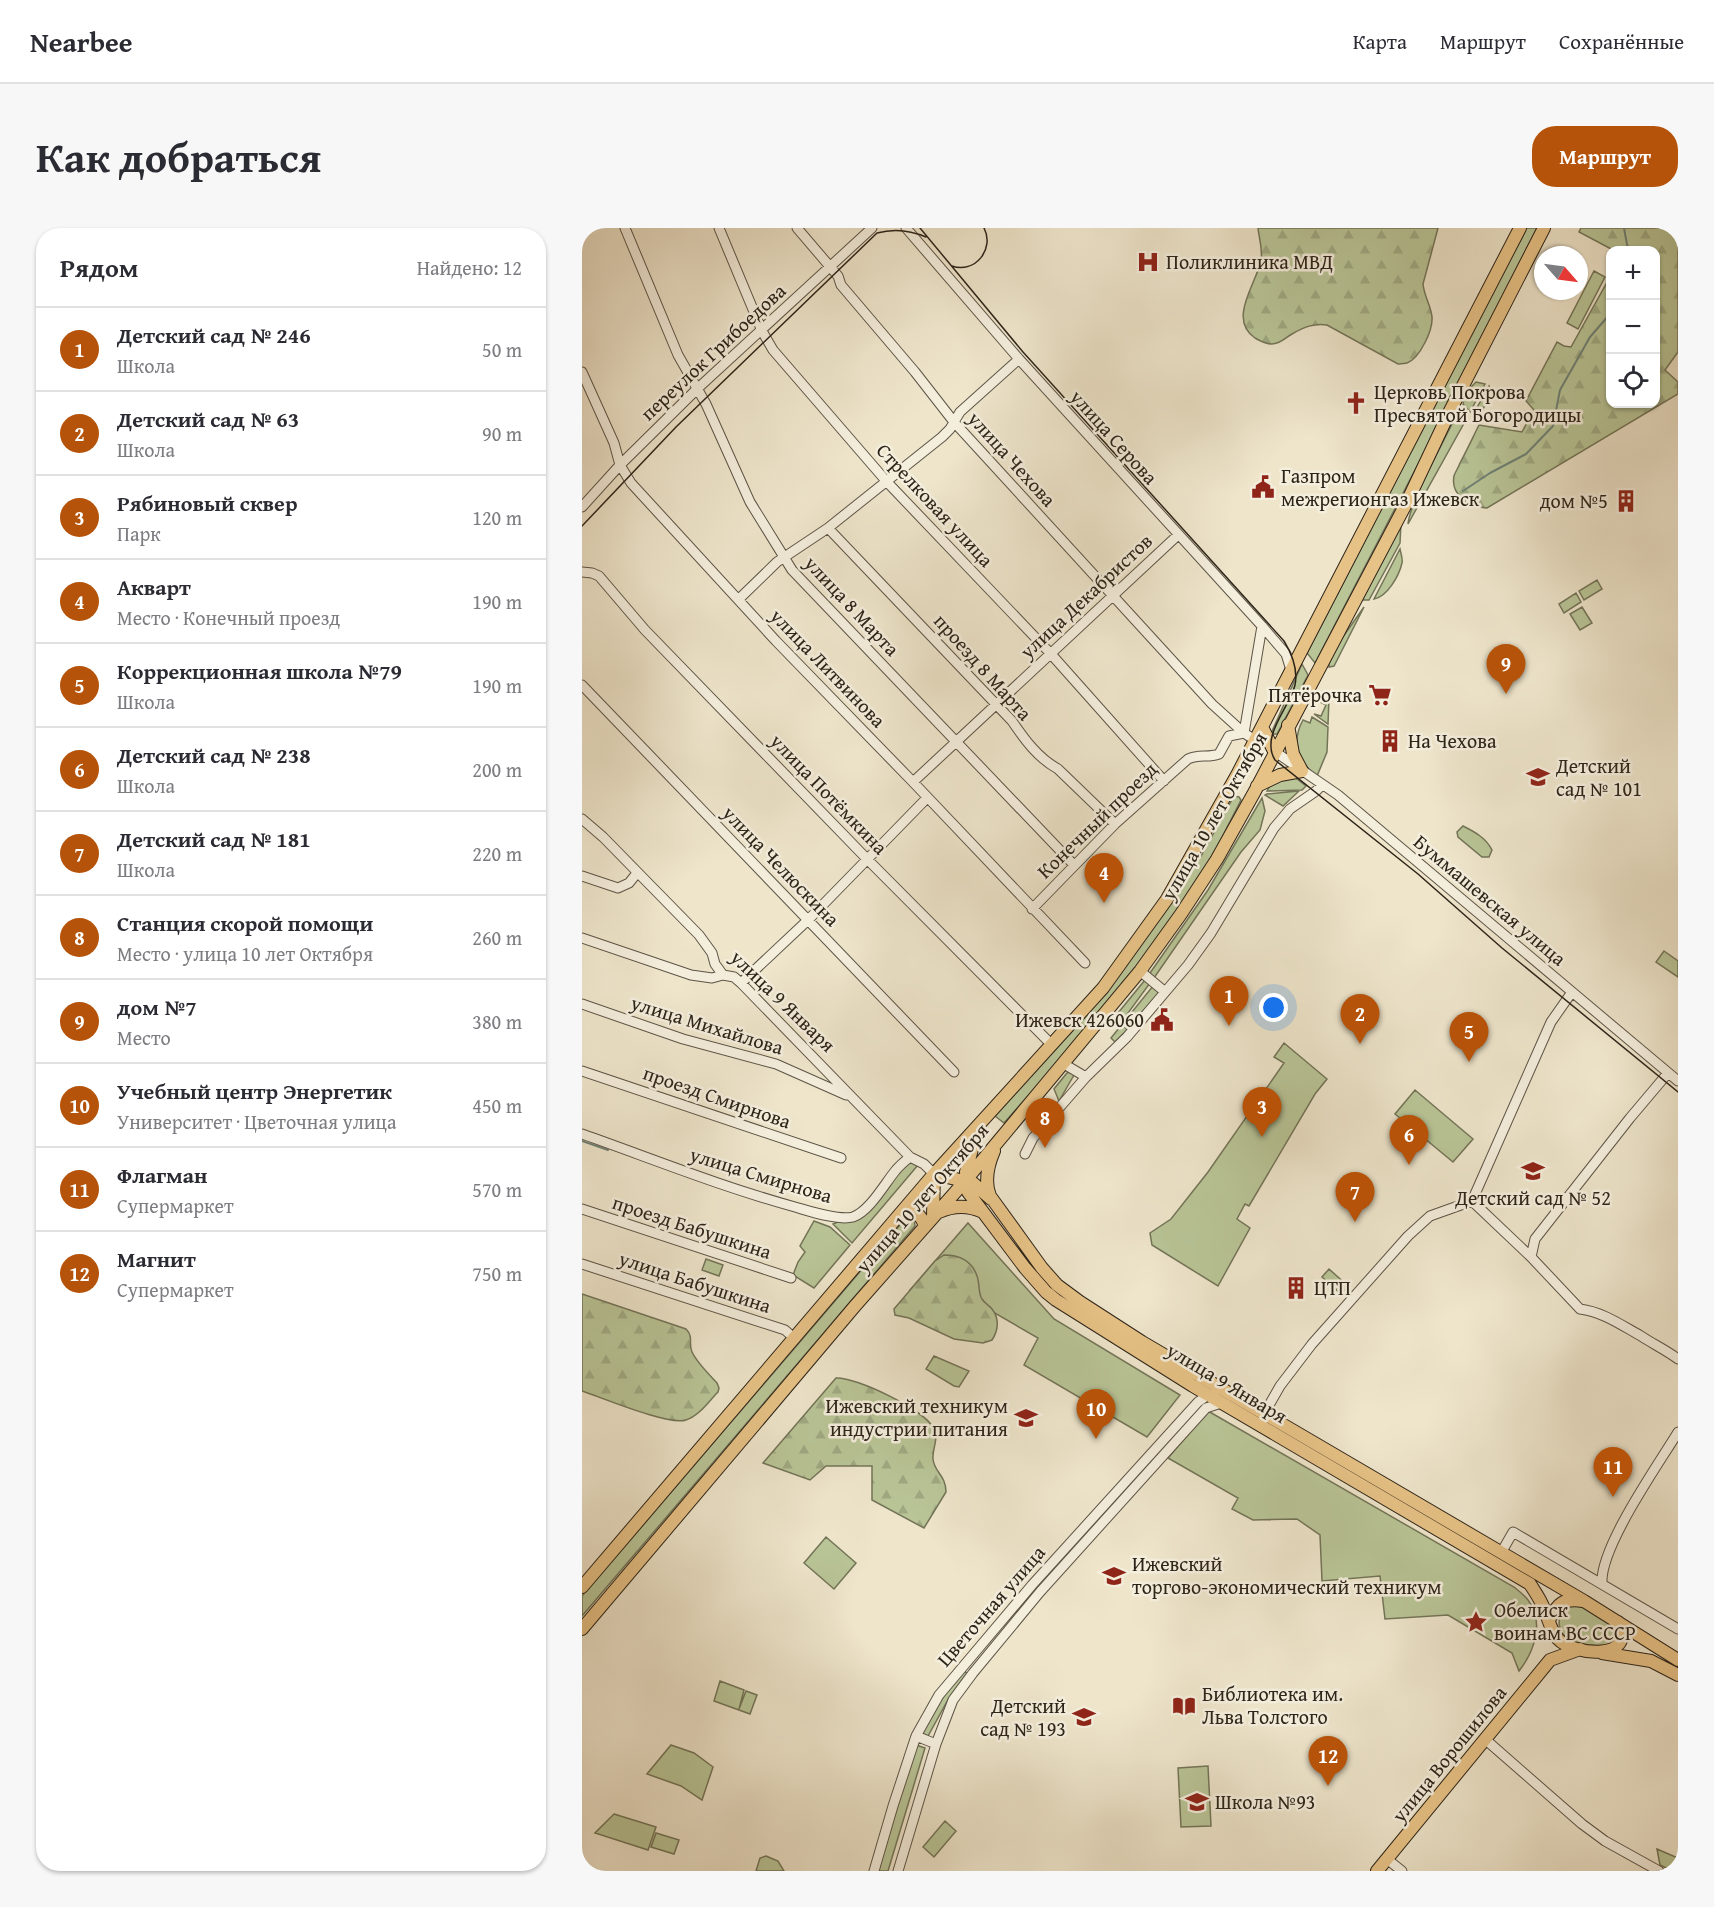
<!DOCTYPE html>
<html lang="ru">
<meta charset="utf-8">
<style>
:root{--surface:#fff;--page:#f7f7f7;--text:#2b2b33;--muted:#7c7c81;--line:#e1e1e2;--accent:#b45309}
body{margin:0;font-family:"Gentium Book Plus",serif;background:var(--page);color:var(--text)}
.controls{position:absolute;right:18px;top:18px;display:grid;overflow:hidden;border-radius:12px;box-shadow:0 2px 4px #0004}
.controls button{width:54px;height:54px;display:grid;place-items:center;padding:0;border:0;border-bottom:2px solid var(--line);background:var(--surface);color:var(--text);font:30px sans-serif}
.compass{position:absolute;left:952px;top:18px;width:54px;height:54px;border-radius:50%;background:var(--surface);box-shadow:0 2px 4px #0004;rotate:118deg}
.you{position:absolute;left:692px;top:780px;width:21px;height:21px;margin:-15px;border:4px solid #fff;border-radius:50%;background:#1a73e8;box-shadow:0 0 0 9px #1a73e833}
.badge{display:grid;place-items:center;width:39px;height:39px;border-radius:50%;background:var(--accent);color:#fff;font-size:20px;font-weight:700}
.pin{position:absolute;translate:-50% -50px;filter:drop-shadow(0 2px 3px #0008)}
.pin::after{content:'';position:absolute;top:32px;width:21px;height:18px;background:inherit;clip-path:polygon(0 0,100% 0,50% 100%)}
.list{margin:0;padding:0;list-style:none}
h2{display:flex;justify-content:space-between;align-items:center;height:78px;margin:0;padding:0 24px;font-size:26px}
h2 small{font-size:20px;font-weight:400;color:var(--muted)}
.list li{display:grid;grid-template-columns:39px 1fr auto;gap:18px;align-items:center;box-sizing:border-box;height:84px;padding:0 24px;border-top:2px solid var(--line)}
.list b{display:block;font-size:22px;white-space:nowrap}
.list p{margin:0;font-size:20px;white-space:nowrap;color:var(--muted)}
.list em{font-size:20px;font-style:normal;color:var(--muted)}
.icon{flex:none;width:33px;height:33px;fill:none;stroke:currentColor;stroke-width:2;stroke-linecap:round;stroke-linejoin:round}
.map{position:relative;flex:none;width:1096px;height:1643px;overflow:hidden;border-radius:24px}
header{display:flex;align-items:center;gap:36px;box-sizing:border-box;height:84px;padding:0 30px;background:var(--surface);border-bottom:2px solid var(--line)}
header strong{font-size:28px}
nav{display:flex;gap:33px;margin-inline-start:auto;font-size:21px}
.intro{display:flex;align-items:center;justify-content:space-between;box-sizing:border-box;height:144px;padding:0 36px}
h1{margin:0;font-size:42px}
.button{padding:15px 27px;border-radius:24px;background:var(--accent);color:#fff;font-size:21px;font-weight:700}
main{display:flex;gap:36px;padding:0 36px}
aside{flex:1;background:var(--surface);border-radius:24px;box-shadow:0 2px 4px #0004}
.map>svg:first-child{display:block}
.green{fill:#b9c597;stroke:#737458;stroke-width:1.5}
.forest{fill:url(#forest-firs);stroke:#737458;stroke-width:1.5}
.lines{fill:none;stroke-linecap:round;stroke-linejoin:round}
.stream{stroke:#6e8176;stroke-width:2}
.minor-casing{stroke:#5d5446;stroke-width:11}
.major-casing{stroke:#2d2419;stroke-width:14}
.minor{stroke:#f4eedd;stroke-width:9}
.major{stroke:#e7c286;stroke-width:12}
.tram{stroke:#2d2419;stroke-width:1.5}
.labels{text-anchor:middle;stroke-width:5;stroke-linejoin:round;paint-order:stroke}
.poi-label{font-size:20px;fill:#2d2419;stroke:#f4eedd;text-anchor:start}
.street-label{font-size:20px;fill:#2d2419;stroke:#f4eedd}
</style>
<header>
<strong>Nearbee</strong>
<nav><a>Карта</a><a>Маршрут</a><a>Сохранённые</a></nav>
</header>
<div class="intro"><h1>Как добраться</h1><a class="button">Маршрут</a></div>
<main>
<aside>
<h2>Рядом<small>Найдено: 12</small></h2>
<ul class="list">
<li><span class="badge">1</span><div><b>Детский сад № 246</b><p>Школа</p></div><em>50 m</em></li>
<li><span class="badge">2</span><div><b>Детский сад № 63</b><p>Школа</p></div><em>90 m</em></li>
<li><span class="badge">3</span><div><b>Рябиновый сквер</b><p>Парк</p></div><em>120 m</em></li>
<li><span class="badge">4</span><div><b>Акварт</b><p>Место · Конечный проезд</p></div><em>190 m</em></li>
<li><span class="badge">5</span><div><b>Коррекционная школа №79</b><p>Школа</p></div><em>190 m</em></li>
<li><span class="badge">6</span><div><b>Детский сад № 238</b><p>Школа</p></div><em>200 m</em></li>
<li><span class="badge">7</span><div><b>Детский сад № 181</b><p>Школа</p></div><em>220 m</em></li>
<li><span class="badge">8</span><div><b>Станция скорой помощи</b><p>Место · улица 10 лет Октября</p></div><em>260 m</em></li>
<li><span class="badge">9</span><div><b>дом №7</b><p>Место</p></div><em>380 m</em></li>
<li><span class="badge">10</span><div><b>Учебный центр Энергетик</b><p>Университет · Цветочная улица</p></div><em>450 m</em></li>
<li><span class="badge">11</span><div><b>Флагман</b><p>Супермаркет</p></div><em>570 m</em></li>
<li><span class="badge">12</span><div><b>Магнит</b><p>Супермаркет</p></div><em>750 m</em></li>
</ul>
</aside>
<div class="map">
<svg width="1096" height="1643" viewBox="0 0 1096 1643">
<defs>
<pattern id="forest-firs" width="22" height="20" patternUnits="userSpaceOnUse" patternTransform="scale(1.5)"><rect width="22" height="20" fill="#b9c597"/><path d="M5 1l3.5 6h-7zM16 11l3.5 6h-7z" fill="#9fa982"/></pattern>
</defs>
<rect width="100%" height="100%" fill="#eee5cb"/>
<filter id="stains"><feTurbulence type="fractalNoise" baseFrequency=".00333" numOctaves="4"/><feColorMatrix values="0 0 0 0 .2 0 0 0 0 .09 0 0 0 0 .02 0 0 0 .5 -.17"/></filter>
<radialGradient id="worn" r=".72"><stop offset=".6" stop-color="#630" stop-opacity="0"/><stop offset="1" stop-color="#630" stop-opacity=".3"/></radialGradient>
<path class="green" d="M944,0H955L847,215L733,435L725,425Z
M1012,43L1023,49L996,101L985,95Z
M894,154L903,156L888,184L881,176C882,168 888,159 894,154Z
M907,158L910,165L898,186L892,185Z
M879,188L885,190L826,296C827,285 833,274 836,263L870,196L875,190Z
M819,295L818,315L787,372H780Z
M818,321C819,326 821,331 820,335C817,348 805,369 792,371Z
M1015,352L1020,361L1002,372L997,363Z
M994,365L999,374L982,385L977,376Z
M782,379L752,438L747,439V435L758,413Z
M1000,379L1010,395L998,402L988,386Z
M720,436L726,447L695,506H692L690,504L691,501Z
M743,465L747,470L746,496L732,486L739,488L744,477L738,474Z
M730,489L746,499L745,524L735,548C716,534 709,513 721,492L728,495Z
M710,547L724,558L720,562L685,563L689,556Z
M717,563L701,578L683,567L685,566Z
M652,568L657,569L659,572L633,623L589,695L511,794L422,895L413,888L505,787L582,684L619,628Z
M680,570L683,583L678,602L659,624L572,750L568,745L626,662Z
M881,598C893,604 904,610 910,622L907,629H900L876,609L875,604Z
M1082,723L1096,733V749L1074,734Z
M563,752L568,755L538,796L536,785Z
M571,758L578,764L550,796L547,794L543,799L545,802L533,814L529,810Z
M702,815L745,851L733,866L667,978L663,976L655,991L668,1000L636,1058L570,1017L568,1005L589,991L626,944L702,835L692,829Z
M488,844L492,847L477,873L472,861L485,845Z
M833,862L891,911L871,934L813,886Z
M329,934L336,937L270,1015L251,996L258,993L264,994L314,945Z
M324,990L332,991L333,998L0,1388V1368Z
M232,993L248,999L268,1017L232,1060L211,1047L216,1034L223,1024L218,1018Z
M386,995L472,1091L598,1167L565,1209L442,1137L456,1110L392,1073L328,1062Z
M124,1031L141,1037L137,1048L120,1042Z
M747,1041L766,1058L759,1066L740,1049Z
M352,1128L387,1143L377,1159L372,1158L344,1141Z
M626,1183L932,1359C937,1363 943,1368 946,1372C963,1394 952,1424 937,1443L930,1425L866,1387L803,1391L798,1348L740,1353L738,1307L715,1291L671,1292L650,1281L656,1270L586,1230Z
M544,1256L549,1260L472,1346L467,1342Z
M244,1309L274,1335L252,1361L222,1335Z
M988,1377C1007,1378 1028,1391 1038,1407L1025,1418C1010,1417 983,1419 978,1400C976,1394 978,1387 981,1382Z
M380,1442L385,1445L367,1470L346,1508L340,1505L361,1469Z
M138,1453L162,1462L157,1481L164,1463L175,1467L168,1486L132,1473Z
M89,1517L112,1525L131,1539L120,1572L99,1558L65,1546Z
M334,1517L343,1520L306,1643H296Z
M626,1538L629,1598L599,1599L596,1540Z
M32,1586L74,1599L66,1622L13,1605Z
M363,1593L374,1603L352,1629L341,1619Z
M74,1605L97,1612L92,1626L69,1619Z
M1075,1621L1096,1630V1643H1090L1078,1637Z
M184,1628L196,1633L202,1643H174L178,1630Z"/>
<path class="forest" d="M676,0H856L841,56C842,68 849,78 850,89C851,102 838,130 825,135C825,135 817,136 816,136L745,97C732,95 722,99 710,106C703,110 698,116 690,116C684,116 678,113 673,110C645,91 675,55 679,32C681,23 677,10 676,0Z
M999,0H1096V124L1083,142L1096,154V166L905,280C889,279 868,268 872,248C873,244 877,239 878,235C885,222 891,209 897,197L940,204L952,182L944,173L975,114L982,118L989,119L1028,49V176H1074V22H1031L997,4Z
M362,1027C377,1027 390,1033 395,1048C398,1056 396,1065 400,1071C403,1076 407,1077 410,1081C418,1091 416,1103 410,1112L401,1115L372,1111L327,1090L313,1087L312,1081L353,1033Z
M0,1066L104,1101C112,1109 106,1115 110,1124C115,1135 127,1146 135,1155L137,1160L136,1164C127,1173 117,1188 104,1192C87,1198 21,1170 0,1163Z
M254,1150C275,1149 340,1181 351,1199C358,1209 350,1220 351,1231C352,1244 364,1247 364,1264L342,1300L290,1272V1238H244L228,1252L181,1235Z"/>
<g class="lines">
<path class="stream" d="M1042,0L1046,22
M1063,178L1064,176
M881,263L908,245L944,226L971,198L978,162L1008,109L1028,86
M0,913L26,922"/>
<g class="minor-casing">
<path id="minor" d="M43,0L96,127L124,176L168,274L210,342L492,637
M137,0L180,103L191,122L305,254L469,426L582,553
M215,0L256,48L259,57L333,144L372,194L630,476L662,505L673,512
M324,0L437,131L680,398L704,426L709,442
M0,144L32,215L38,237L49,255L194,413L331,554L503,735
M0,279L38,237L115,161L290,0
M246,300L430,493C443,512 456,530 476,541L533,596
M0,344L10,345L17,348L63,402L285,631L470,817
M157,371L195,334L246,300L360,209L368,201L378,184L437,131
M0,457L372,844
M662,505L680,398
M692,523L756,567L1096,853
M331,554L596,307
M0,591L21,609L117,707L130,725L133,736L141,747L152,749L159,755L328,929L342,936L352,946
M0,648L36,660L47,655L55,645
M450,681L533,596L606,531C617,526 626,530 637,526L647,508L662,505
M0,710L109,747L130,750L141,747
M558,743L582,763
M159,755L226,692L345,570
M0,776L101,811L194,836L264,867
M482,836L504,849
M0,843L259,930
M0,906C71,931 140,959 213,979C227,983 256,993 271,989C288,983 303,955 314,942C318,937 323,933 328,929
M443,926L451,910L504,849L545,809L606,737L629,705L692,600L708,581L734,563L740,557
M890,973L969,794L990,764
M0,981L209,1050
M949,1029L953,1011L1048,890L1086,845
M0,1036L203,1102L213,1111
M682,1186L698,1158L730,1116L826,1008L848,988L890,973L949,1029L998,1081C1021,1084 1039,1097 1059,1108C1071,1116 1084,1122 1096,1131
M919,1325L931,1304L1096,1401
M1020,1355C1018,1319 1076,1237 1096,1204
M334,1508L354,1516
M904,1512L1000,1596L1023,1613L1077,1643
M805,1631L820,1643
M292,1643L311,1578L334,1508L357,1467L450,1357L616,1174L626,1167L632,1166
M316,1643L354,1516L371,1472L391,1445L458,1364L624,1180L639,1175"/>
</g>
<g class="major-casing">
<path id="major" d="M680,499L692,523
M675,558L698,547L720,543L711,526L706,497
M395,902L384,944L386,964L443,1040L464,1064L474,1072L611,1158L948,1356C953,1364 959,1372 962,1381C967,1391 968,1402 976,1411C992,1428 1056,1433 1036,1394
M412,923C406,937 402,953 408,968L460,1040L475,1057L498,1074L560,1114L1002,1373L1096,1432
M352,946L391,955L409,971
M324,979C334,982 339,988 343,997
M357,984C372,977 386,977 401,984
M351,988L352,946
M0,1359L352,946L521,760L585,671L655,547L938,0
M967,1392C976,1375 981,1370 1001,1373
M0,1401L273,1078L384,952L558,743L599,686L635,631L673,563L825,274L868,183L962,0
M1020,1425L1069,1433L1096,1447
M795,1643L968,1432L998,1421"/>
</g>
<use href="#minor" class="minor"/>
<use href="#major" class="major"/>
<path class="tram" d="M338,0L441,124L702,413C710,426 716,442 713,457C708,479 678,508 693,532L836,646L920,720L1096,864
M370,38C393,46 413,21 402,0
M0,298L94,199L295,5C313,0 328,2 344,9"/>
</g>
<defs>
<g id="hospital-bare" transform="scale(1.8)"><path d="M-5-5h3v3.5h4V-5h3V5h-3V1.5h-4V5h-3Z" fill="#8f2418" stroke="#f4eedd" stroke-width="2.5" paint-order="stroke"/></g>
<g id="church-bare" transform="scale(1.8)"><path d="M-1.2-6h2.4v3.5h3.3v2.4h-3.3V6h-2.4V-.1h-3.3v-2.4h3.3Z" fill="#8f2418" stroke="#f4eedd" stroke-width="2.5" paint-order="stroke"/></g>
<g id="civic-bare" transform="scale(1.8)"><path d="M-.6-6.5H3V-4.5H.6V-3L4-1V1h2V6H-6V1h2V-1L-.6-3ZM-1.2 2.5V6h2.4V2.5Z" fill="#8f2418" stroke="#f4eedd" stroke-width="2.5" paint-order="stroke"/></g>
<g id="building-bare" transform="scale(1.8)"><path d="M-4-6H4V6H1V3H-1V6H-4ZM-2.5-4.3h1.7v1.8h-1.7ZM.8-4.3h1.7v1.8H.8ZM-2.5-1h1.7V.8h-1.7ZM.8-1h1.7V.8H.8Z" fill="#8f2418" stroke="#f4eedd" stroke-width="2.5" paint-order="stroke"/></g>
<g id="supermarket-bare" transform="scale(1.8)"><path d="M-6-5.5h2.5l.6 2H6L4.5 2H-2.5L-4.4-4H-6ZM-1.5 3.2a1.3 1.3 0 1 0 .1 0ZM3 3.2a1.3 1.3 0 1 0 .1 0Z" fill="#8f2418" stroke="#f4eedd" stroke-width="2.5" paint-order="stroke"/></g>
<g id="school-bare" transform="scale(1.8)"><path d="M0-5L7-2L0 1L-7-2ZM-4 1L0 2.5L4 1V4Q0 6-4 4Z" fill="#8f2418" stroke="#f4eedd" stroke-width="2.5" paint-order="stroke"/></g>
<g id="university-bare" transform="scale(1.8)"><path d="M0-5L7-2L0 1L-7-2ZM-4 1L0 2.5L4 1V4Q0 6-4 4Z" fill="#8f2418" stroke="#f4eedd" stroke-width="2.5" paint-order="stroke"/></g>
<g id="sight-bare" transform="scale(1.8)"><path d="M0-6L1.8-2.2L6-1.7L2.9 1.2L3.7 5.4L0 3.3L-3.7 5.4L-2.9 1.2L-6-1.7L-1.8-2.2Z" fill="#8f2418" stroke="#f4eedd" stroke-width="2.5" paint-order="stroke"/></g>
<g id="library-bare" transform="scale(1.8)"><path d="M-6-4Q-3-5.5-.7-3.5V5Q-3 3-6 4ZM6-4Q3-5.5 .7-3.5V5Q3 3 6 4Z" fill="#8f2418" stroke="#f4eedd" stroke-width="2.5" paint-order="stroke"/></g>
</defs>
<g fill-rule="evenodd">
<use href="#hospital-bare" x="566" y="34"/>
<use href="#church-bare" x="774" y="175"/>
<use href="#civic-bare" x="681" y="259"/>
<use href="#building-bare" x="1044" y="273"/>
<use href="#supermarket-bare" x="798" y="467"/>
<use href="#building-bare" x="808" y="513"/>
<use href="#school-bare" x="956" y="549"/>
<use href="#civic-bare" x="580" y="792"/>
<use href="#school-bare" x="951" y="943"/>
<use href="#building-bare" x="714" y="1060"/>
<use href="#university-bare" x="444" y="1190"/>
<use href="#university-bare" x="532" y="1348"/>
<use href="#sight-bare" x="894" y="1394"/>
<use href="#library-bare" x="602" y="1478"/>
<use href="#school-bare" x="502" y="1489"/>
<use href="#school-bare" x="615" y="1574"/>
</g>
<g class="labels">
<g class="poi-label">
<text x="584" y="41">Поликлиника МВД</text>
<text x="792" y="171">Церковь Покрова<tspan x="792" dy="23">Пресвятой Богородицы</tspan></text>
<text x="699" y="255">Газпром<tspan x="699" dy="23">межрегионгаз Ижевск</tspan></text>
<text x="1026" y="280" text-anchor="end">дом №5</text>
<text x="780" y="474" text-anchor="end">Пятёрочка</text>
<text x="826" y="520">На Чехова</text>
<text x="974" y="545">Детский<tspan x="974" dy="23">сад № 101</tspan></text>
<text x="562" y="799" text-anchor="end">Ижевск 426060</text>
<text x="951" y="977" text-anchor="middle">Детский сад № 52</text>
<text x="732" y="1067">ЦТП</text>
<text x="426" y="1185" text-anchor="end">Ижевский техникум<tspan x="426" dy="23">индустрии питания</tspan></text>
<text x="550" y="1343">Ижевский<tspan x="550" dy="23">торгово-экономический техникум</tspan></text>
<text x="912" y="1389">Обелиск<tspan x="912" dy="23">воинам ВС СССР</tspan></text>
<text x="620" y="1473">Библиотека им.<tspan x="620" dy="23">Льва Толстого</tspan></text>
<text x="484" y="1485" text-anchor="end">Детский<tspan x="484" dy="23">сад № 193</tspan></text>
<text x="633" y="1581">Школа №93</text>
</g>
<g class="street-label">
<text transform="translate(131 124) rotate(-43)" y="7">переулок Грибоедова</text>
<text transform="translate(532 209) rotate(48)" y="7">улица Серова</text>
<text transform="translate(430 231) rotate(48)" y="7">улица Чехова</text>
<text transform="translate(353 277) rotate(47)" y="7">Стрелковая улица</text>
<text transform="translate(504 368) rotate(-43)" y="7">улица Декабристов</text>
<text transform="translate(270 378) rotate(47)" y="7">улица 8 Марта</text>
<text transform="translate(401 439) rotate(48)" y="7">проезд 8 Марта</text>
<text transform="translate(246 440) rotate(46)" y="7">улица Литвинова</text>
<text transform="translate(247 566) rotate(46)" y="7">улица Потёмкина</text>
<text transform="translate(632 588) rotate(-60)" y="7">улица 10 лет Октября</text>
<text transform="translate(515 592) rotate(-44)" y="7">Конечный проезд</text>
<text transform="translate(199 638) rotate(46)" y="7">улица Челюскина</text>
<text transform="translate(908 672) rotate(40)" y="7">Буммашевская улица</text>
<text transform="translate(201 773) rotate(44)" y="7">улица 9 Января</text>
<text transform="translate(125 797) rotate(17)" y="7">улица Михайлова</text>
<text transform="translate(135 869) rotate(19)" y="7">проезд Смирнова</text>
<text transform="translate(179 947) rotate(17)" y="7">улица Смирнова</text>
<text transform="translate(340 970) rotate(-49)" y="7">улица 10 лет Октября</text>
<text transform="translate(110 999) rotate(18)" y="7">проезд Бабушкина</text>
<text transform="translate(113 1054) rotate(18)" y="7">улица Бабушкина</text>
<text transform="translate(645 1155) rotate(31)" y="7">улица 9 Января</text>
<text transform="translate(409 1378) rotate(-49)" y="7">Цветочная улица</text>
<text transform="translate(867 1526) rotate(-51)" y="7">улица Ворошилова</text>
</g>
</g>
<rect width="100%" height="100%" filter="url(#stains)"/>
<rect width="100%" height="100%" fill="url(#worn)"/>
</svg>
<div class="controls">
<button>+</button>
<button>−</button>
<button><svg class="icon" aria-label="locate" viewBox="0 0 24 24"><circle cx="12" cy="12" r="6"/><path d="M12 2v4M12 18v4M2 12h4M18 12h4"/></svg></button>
</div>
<svg class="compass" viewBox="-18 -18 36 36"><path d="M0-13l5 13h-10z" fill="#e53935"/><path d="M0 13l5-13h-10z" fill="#7c7c81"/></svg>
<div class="you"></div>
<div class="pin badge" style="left:647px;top:798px">1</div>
<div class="pin badge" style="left:778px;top:816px">2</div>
<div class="pin badge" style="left:680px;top:909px">3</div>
<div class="pin badge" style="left:522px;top:675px">4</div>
<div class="pin badge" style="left:887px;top:834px">5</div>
<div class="pin badge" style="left:827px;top:937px">6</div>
<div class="pin badge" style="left:773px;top:994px">7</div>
<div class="pin badge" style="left:463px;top:920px">8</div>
<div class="pin badge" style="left:924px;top:466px">9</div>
<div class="pin badge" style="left:514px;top:1211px">10</div>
<div class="pin badge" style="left:1031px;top:1269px">11</div>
<div class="pin badge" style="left:746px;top:1558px">12</div>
</div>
</main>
